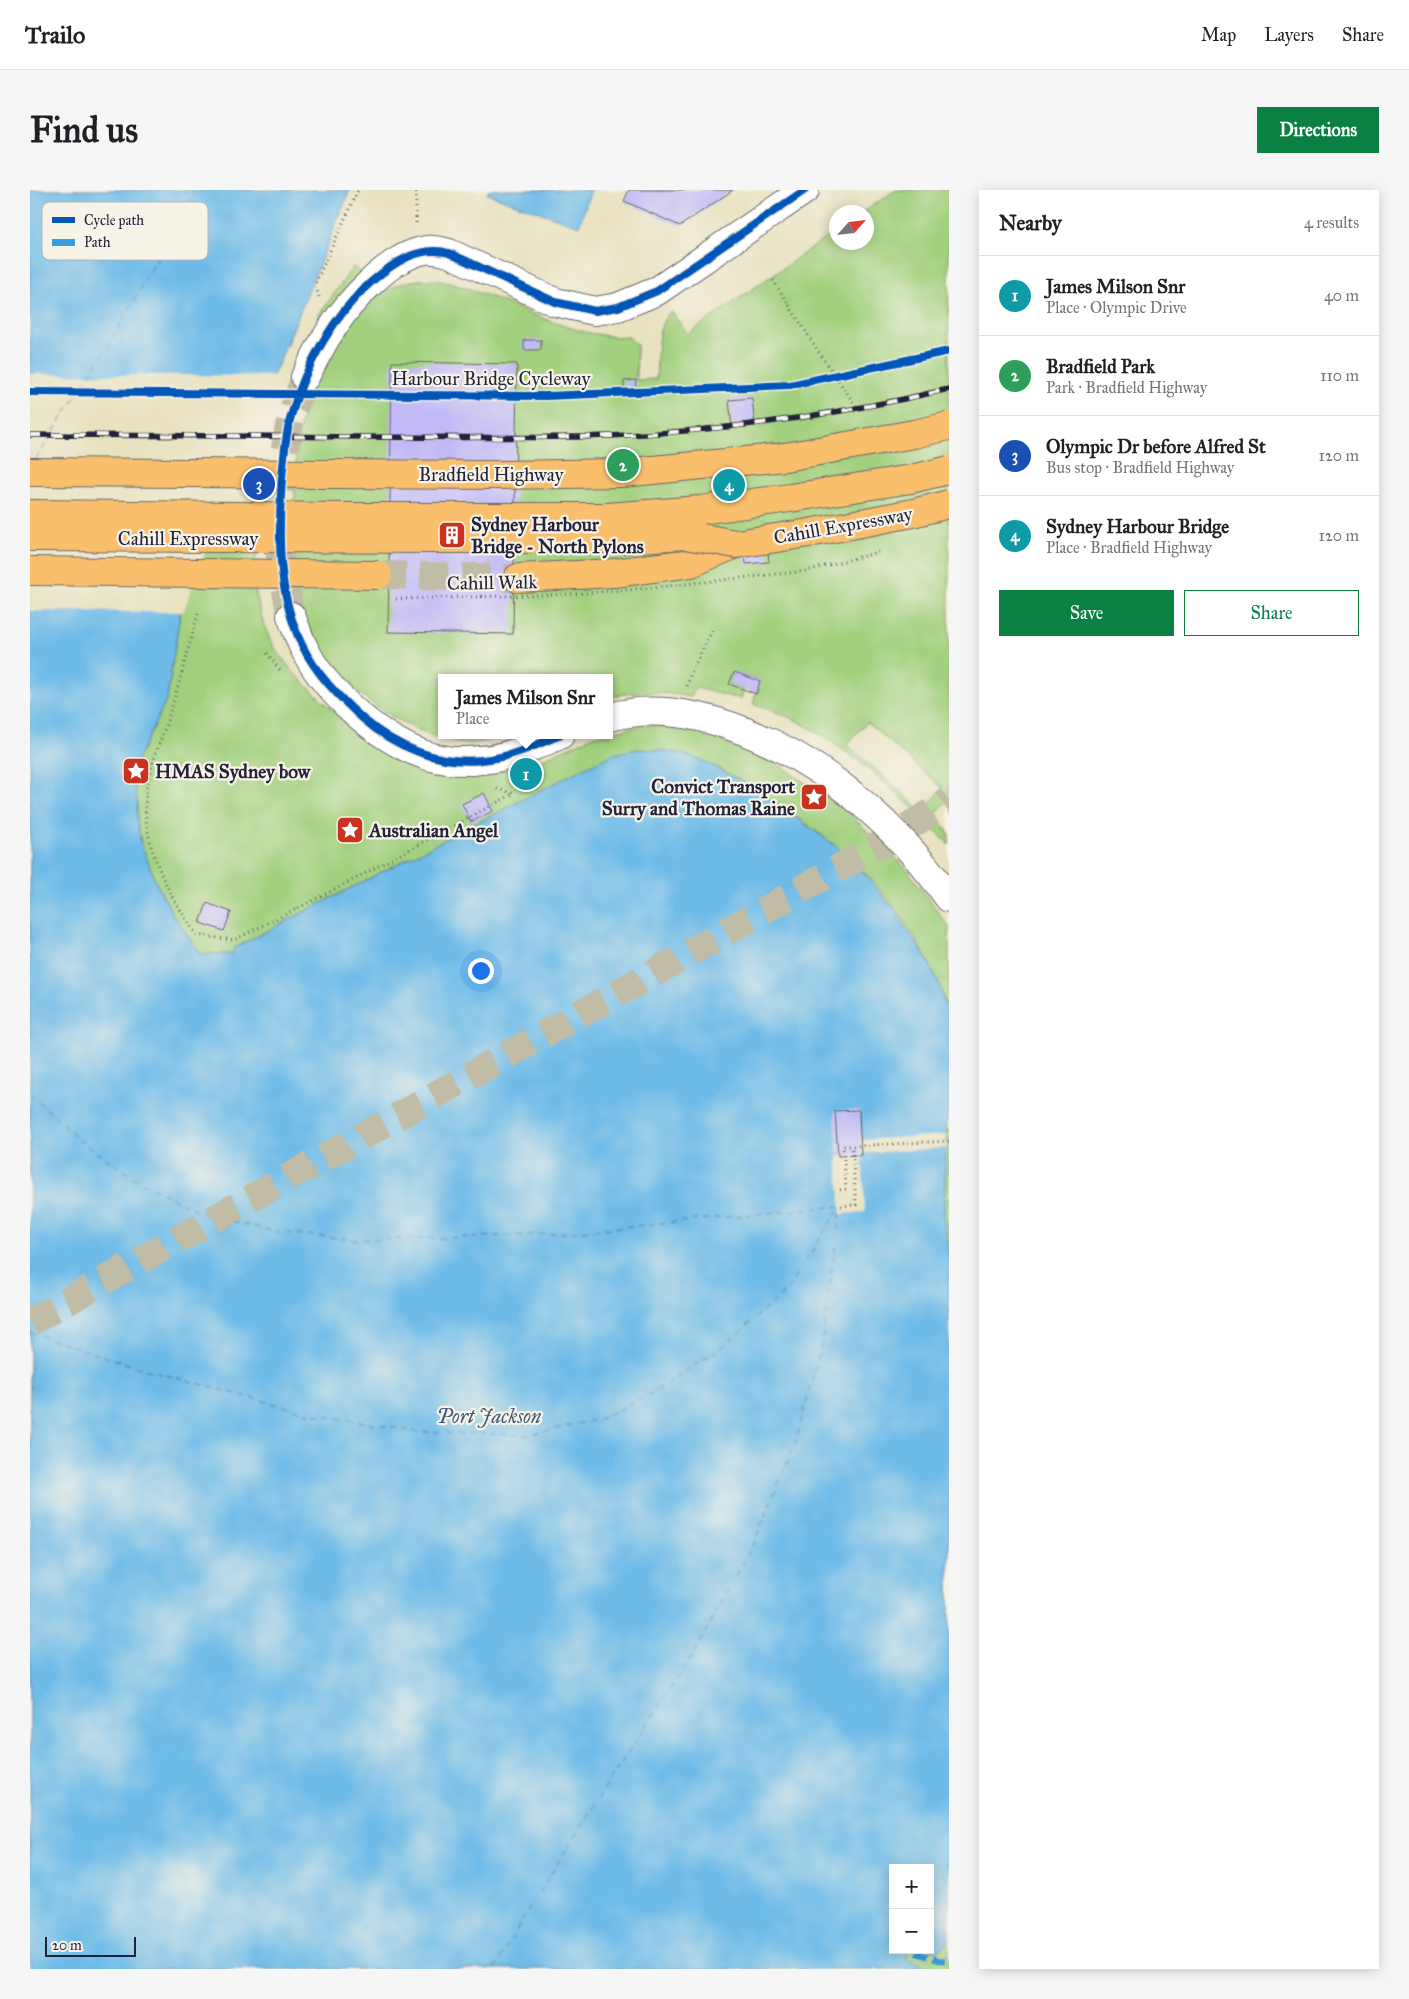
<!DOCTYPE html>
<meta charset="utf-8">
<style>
:root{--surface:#fff;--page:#f6f6f6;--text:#202124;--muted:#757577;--line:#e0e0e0;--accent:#0b8043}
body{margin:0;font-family:"IM FELL Great Primer",serif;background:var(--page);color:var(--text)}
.controls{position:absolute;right:15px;bottom:15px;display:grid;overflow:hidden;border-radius:0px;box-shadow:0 2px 12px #0003}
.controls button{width:45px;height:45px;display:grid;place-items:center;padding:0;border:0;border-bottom:1px solid var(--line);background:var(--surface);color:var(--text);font:25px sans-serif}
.compass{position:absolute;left:799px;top:15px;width:45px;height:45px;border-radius:50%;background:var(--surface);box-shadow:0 2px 12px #0003;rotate:63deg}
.scale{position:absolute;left:15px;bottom:12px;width:91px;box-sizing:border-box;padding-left:5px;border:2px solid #22223b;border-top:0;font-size:14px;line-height:18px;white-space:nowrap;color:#22223b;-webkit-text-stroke:4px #f7f3e8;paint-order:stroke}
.you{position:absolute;left:450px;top:780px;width:18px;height:18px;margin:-12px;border:4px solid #fff;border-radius:50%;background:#1a73e8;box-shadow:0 0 0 8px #1a73e833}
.badge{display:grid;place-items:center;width:32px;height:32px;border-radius:50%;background:var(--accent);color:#fff;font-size:16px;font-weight:700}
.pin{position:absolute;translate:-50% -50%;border:2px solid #fff;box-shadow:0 1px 5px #0006}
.popup{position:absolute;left:408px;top:484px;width:175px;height:65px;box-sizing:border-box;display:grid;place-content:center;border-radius:0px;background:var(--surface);filter:drop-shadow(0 1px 4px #0005);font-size:16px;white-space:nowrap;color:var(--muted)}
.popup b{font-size:19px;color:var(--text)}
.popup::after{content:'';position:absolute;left:50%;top:100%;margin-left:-10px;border:10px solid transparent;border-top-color:var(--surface)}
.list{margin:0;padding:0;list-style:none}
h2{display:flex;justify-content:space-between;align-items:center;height:65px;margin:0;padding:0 20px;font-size:21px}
h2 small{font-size:16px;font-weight:400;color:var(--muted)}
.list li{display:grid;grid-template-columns:32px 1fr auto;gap:15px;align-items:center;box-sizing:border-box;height:80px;padding:0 20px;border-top:1px solid var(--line)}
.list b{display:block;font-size:19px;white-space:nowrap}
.list p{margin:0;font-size:16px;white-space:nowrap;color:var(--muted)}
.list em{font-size:16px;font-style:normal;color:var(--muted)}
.actions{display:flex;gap:10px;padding:15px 20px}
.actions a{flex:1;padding:11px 0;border:1px solid var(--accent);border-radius:0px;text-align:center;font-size:18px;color:var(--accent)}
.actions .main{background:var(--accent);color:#fff}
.map{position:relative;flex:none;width:919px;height:1779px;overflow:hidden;border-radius:0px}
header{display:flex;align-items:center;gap:30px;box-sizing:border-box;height:70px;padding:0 25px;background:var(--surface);border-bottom:1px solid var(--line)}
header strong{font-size:24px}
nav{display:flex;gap:28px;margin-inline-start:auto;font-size:18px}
.intro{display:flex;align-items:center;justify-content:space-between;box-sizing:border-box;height:120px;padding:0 30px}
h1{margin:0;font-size:35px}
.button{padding:12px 22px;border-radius:0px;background:var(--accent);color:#fff;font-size:18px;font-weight:700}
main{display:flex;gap:30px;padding:0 30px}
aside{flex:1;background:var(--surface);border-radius:0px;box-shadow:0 2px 12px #0003}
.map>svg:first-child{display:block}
.green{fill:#a2d07e;stroke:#62795c;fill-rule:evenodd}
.water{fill:#6ebbe8;stroke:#486e92}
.pier{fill:#e8e2c0}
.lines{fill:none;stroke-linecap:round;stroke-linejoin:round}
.ferry{stroke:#3d5878;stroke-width:1;stroke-dasharray:6 5;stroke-linecap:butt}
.building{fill:#c1baf7}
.street-tunnel{stroke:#c0bca5;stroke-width:28;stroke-dasharray:28 14;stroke-linecap:butt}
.highway-tunnel{stroke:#c0bca5;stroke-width:28;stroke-dasharray:28 14;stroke-linecap:butt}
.street-casing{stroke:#67656a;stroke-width:30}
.highway-casing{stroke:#67656a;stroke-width:30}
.path{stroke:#67656a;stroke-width:3;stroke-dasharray:1 4;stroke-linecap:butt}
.street{stroke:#fff;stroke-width:28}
.highway{stroke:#f9bf6c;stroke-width:28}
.rail-casing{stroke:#22223b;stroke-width:5.5}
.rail{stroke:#f7f3e8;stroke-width:4;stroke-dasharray:11;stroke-linecap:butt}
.highway-bridge-casing{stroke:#67656a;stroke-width:30;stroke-linecap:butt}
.path-bridge{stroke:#67656a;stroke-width:3;stroke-dasharray:1 4;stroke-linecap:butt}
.highway-bridge{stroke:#f9bf6c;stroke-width:28}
.quiet{stroke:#3c9ce2;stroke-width:6;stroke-dasharray:12 6;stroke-linecap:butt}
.cycleway-casing{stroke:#f7f3e8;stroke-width:11}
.cycleway{stroke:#0057b8;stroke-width:8}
.labels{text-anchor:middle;stroke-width:4.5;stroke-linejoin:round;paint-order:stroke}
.street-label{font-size:19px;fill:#22223b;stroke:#f7f3e8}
.poi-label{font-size:19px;font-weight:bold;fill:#22223b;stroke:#f7f3e8;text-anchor:start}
.water-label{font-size:20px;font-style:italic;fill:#3d5878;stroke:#f7f3e8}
.key{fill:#f7f3e8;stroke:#b7b4b4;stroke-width:1}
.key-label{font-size:14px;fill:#22223b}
</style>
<header>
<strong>Trailo</strong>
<nav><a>Map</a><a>Layers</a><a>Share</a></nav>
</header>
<div class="intro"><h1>Find us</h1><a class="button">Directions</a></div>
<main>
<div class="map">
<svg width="919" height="1779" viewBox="0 0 919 1779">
<rect width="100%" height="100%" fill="#f7f3e8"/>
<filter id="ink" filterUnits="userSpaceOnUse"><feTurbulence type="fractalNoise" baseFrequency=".02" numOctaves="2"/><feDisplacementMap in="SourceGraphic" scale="10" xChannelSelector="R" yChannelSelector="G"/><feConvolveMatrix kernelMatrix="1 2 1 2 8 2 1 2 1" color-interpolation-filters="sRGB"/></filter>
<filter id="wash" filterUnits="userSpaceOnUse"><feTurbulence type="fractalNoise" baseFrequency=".0096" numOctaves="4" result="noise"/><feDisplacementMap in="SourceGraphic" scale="20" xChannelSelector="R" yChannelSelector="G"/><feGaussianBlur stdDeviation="1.12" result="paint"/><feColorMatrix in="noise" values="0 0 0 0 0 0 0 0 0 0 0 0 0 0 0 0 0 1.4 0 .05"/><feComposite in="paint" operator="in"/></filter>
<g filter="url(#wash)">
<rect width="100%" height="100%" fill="#e8e2c0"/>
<path class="green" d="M866,0H919V609L904,626L919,643V655C874,608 826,563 769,532C755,524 738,520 723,514L730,491L704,482L699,494L714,499L711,509L666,498L661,507C634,502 607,500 580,507V488H412V545H476C462,551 444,555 429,553C425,553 421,550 417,548C411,547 405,547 400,545C392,543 384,538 376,534C327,510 288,468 270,418C258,386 262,351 264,318C266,288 265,251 273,223C287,173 327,101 382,91C408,86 433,97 458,106C502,123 550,148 599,147L607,155L606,190L626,189C628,168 624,136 641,121L658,144L806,41V52H836V22H833ZM837,532L913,598L893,621L817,555Z
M323,77L330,82L294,130L288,126Z
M175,353L228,359L223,383L225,399L234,436L244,457L262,481L324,541L355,563L379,573L441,584L465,582L504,573L566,545H580V542L614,535L663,540L706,555L746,573L815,620L876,678L919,737V815L916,816C898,756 854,695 805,656C784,638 760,622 737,607C705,586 666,562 627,560C602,558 581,568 558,576L204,758L203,764H170L143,724L126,693L111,653L107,629V609L102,580L137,509L151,418Z
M919,939V1066L914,1030L915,965L913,943Z
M919,1750V1779H891L876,1768L879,1760H900V1758L909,1761Z"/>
<path class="water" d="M0,0H320L249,173L215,243L151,418L137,509L102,580L107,609V629L111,653L126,693L143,724L170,764H202L204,758L558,576L584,564L607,559L628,560L653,564L676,572L722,597L806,656L828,676L864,719L897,769L909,794L919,830V913L916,945L914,1030L919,1066V1750L909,1761L900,1758V1678H863V1760H879L876,1768L904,1779H0Z
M458,0H561L549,36L457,4Z"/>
<path class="pier" d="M0,184L245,186L217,244L153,422L0,421Z
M829,920L831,950L916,945L917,958L832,963L835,1022L811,1024L805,921Z"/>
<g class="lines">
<path class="ferry" d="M6,269L78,156L166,0
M0,904L51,951L109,991L179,1026L247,1042L327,1050L418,1048L521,1044L810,1016
M0,1142L113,1179L279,1223L389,1242L499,1245L572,1228L624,1202L695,1155L756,1101L811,1016
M465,1779L492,1730L582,1587L664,1463L723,1355L765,1254L792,1153L811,1017"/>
</g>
<g id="blocks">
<path class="building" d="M599,0H703L650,36L594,11Z
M494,150H511V160H494Z
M362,172L487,174L483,444L358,442Z
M606,190L605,199H594V191Z
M722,208L725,236L702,238L699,210Z
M736,345L739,372L716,374L713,347Z
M704,482L730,491L726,504L699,494Z
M454,603L463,621L441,632L432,614Z
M177,713L201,722L194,741L170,733Z
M829,920L831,965L808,966L805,921Z"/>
</g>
</g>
<g filter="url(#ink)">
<use href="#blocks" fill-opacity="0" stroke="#67656a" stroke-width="1"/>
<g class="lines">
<path class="street-tunnel" d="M261,426L250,371L251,313L254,263L261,226L275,187"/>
<path class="highway-tunnel" d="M348,385L488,388
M0,1132L636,776L853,653L919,611"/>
<g class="street-casing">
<path id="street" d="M275,187C283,171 291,155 301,140C319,111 361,65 396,60C404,59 411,61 419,63L525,112L565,121L588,117L627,101L775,0
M261,426C265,435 268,445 272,454C294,502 351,552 401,567C417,571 435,572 451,570C478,568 505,556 530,545
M580,527C664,504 769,559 831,612C864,640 894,673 919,708"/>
</g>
<g class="highway-casing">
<path id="highway" d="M488,388L584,383L661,373L706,354"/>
</g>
<path class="path" d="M386,33V0
M743,90L794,170L831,223
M289,107L285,94L328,0
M168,424C159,455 151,488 141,519C133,545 122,570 117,596C108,648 137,704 167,745L204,750L304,700L483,604
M237,463L252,483
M657,496L661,483L684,437
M467,599L483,603
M810,1000L816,999L813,956H822
M811,1016L826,1015L822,956L919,951"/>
<use href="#street" class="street"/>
<use href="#highway" class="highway"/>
<g class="rail-casing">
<path id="rail" d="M0,245C111,245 223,246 334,247C416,247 498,249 580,246C693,241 808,225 919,199"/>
</g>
<use href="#rail" class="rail"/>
<g class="highway-bridge-casing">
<path id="highway-bridge" d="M0,282L465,285L592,283L755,267L884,244L919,236
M0,324L312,327H577L670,320L760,308L881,289L919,280
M0,347L408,349H594L655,345L706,354L779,343L883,323L919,314
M0,381L348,385"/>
</g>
<path class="path-bridge" d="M366,409L543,404L619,398L776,381L848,362"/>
<use href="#highway-bridge" class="highway-bridge"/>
<path class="quiet" d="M886,1763L908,1770L919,1771"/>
<g class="cycleway-casing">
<path id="cycleway" d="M0,202L517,206L760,195L919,161
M530,545C505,556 479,568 452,570C408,575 365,557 332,528C309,507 286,484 272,455C247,403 248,344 252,288C254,268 255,246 261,226C275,176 303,126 341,92C363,73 389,55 419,63L525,112L565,121L588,117L627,101L775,0"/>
</g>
<use href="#cycleway" class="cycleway"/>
</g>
</g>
<defs>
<g id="building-square" transform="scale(1.4375)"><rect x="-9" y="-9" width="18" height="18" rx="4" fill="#c8321e" stroke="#f7f3e8"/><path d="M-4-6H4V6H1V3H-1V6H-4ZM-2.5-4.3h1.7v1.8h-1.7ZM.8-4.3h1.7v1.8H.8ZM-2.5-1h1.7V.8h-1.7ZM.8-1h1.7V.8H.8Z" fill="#fff"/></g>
<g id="sight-square" transform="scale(1.4375)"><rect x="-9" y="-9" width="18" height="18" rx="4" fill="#c8321e" stroke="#f7f3e8"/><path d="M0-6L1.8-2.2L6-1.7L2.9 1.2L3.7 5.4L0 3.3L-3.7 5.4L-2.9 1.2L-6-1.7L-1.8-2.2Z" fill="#fff"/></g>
</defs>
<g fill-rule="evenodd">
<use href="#building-square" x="422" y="345"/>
<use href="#sight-square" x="106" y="581"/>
<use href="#sight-square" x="784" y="607"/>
<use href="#sight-square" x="320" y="640"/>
</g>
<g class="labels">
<g class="street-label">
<text x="461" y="195">Harbour Bridge Cycleway</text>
<text x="461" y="291">Bradfield Highway</text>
<text transform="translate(813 335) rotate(-10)" y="7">Cahill Expressway</text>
<text x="158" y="355">Cahill Expressway</text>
<text transform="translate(462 392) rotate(-1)" y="7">Cahill Walk</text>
</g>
<g class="poi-label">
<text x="441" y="341">Sydney Harbour<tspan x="441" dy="22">Bridge - North Pylons</tspan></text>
<text x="125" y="588">HMAS Sydney bow</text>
<text x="765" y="603" text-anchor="end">Convict Transport<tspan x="765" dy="22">Surry and Thomas Raine</tspan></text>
<text x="339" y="647">Australian Angel</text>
</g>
<g class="water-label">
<text x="459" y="1233">Port Jackson</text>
</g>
</g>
<rect x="12" y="12" width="166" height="58" rx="8" class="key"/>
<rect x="22" y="27" width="23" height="6" fill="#0057b8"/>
<rect x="22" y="49" width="23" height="7" fill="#3c9ce2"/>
<g class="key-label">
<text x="54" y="35">Cycle path</text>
<text x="54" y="57">Path</text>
</g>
</svg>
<div class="controls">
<button>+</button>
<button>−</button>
</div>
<svg class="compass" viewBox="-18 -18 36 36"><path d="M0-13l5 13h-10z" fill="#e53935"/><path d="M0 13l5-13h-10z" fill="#757577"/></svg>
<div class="scale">20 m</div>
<div class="you"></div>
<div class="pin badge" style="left:496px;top:584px;background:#0f9aa8">1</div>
<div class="popup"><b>James Milson Snr</b>Place</div>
<div class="pin badge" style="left:593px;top:275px;background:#2e9e5b">2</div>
<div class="pin badge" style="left:229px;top:294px;background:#1a4fb4">3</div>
<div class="pin badge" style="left:699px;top:295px;background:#0f9aa8">4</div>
</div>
<aside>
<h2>Nearby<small>4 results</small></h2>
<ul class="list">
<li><span class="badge" style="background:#0f9aa8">1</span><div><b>James Milson Snr</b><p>Place · Olympic Drive</p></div><em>40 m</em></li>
<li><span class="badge" style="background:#2e9e5b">2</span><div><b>Bradfield Park</b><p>Park · Bradfield Highway</p></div><em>110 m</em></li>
<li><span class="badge" style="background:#1a4fb4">3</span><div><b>Olympic Dr before Alfred St</b><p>Bus stop · Bradfield Highway</p></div><em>120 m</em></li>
<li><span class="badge" style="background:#0f9aa8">4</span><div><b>Sydney Harbour Bridge</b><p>Place · Bradfield Highway</p></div><em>120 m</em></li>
</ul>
<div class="actions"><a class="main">Save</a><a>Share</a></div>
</aside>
</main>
